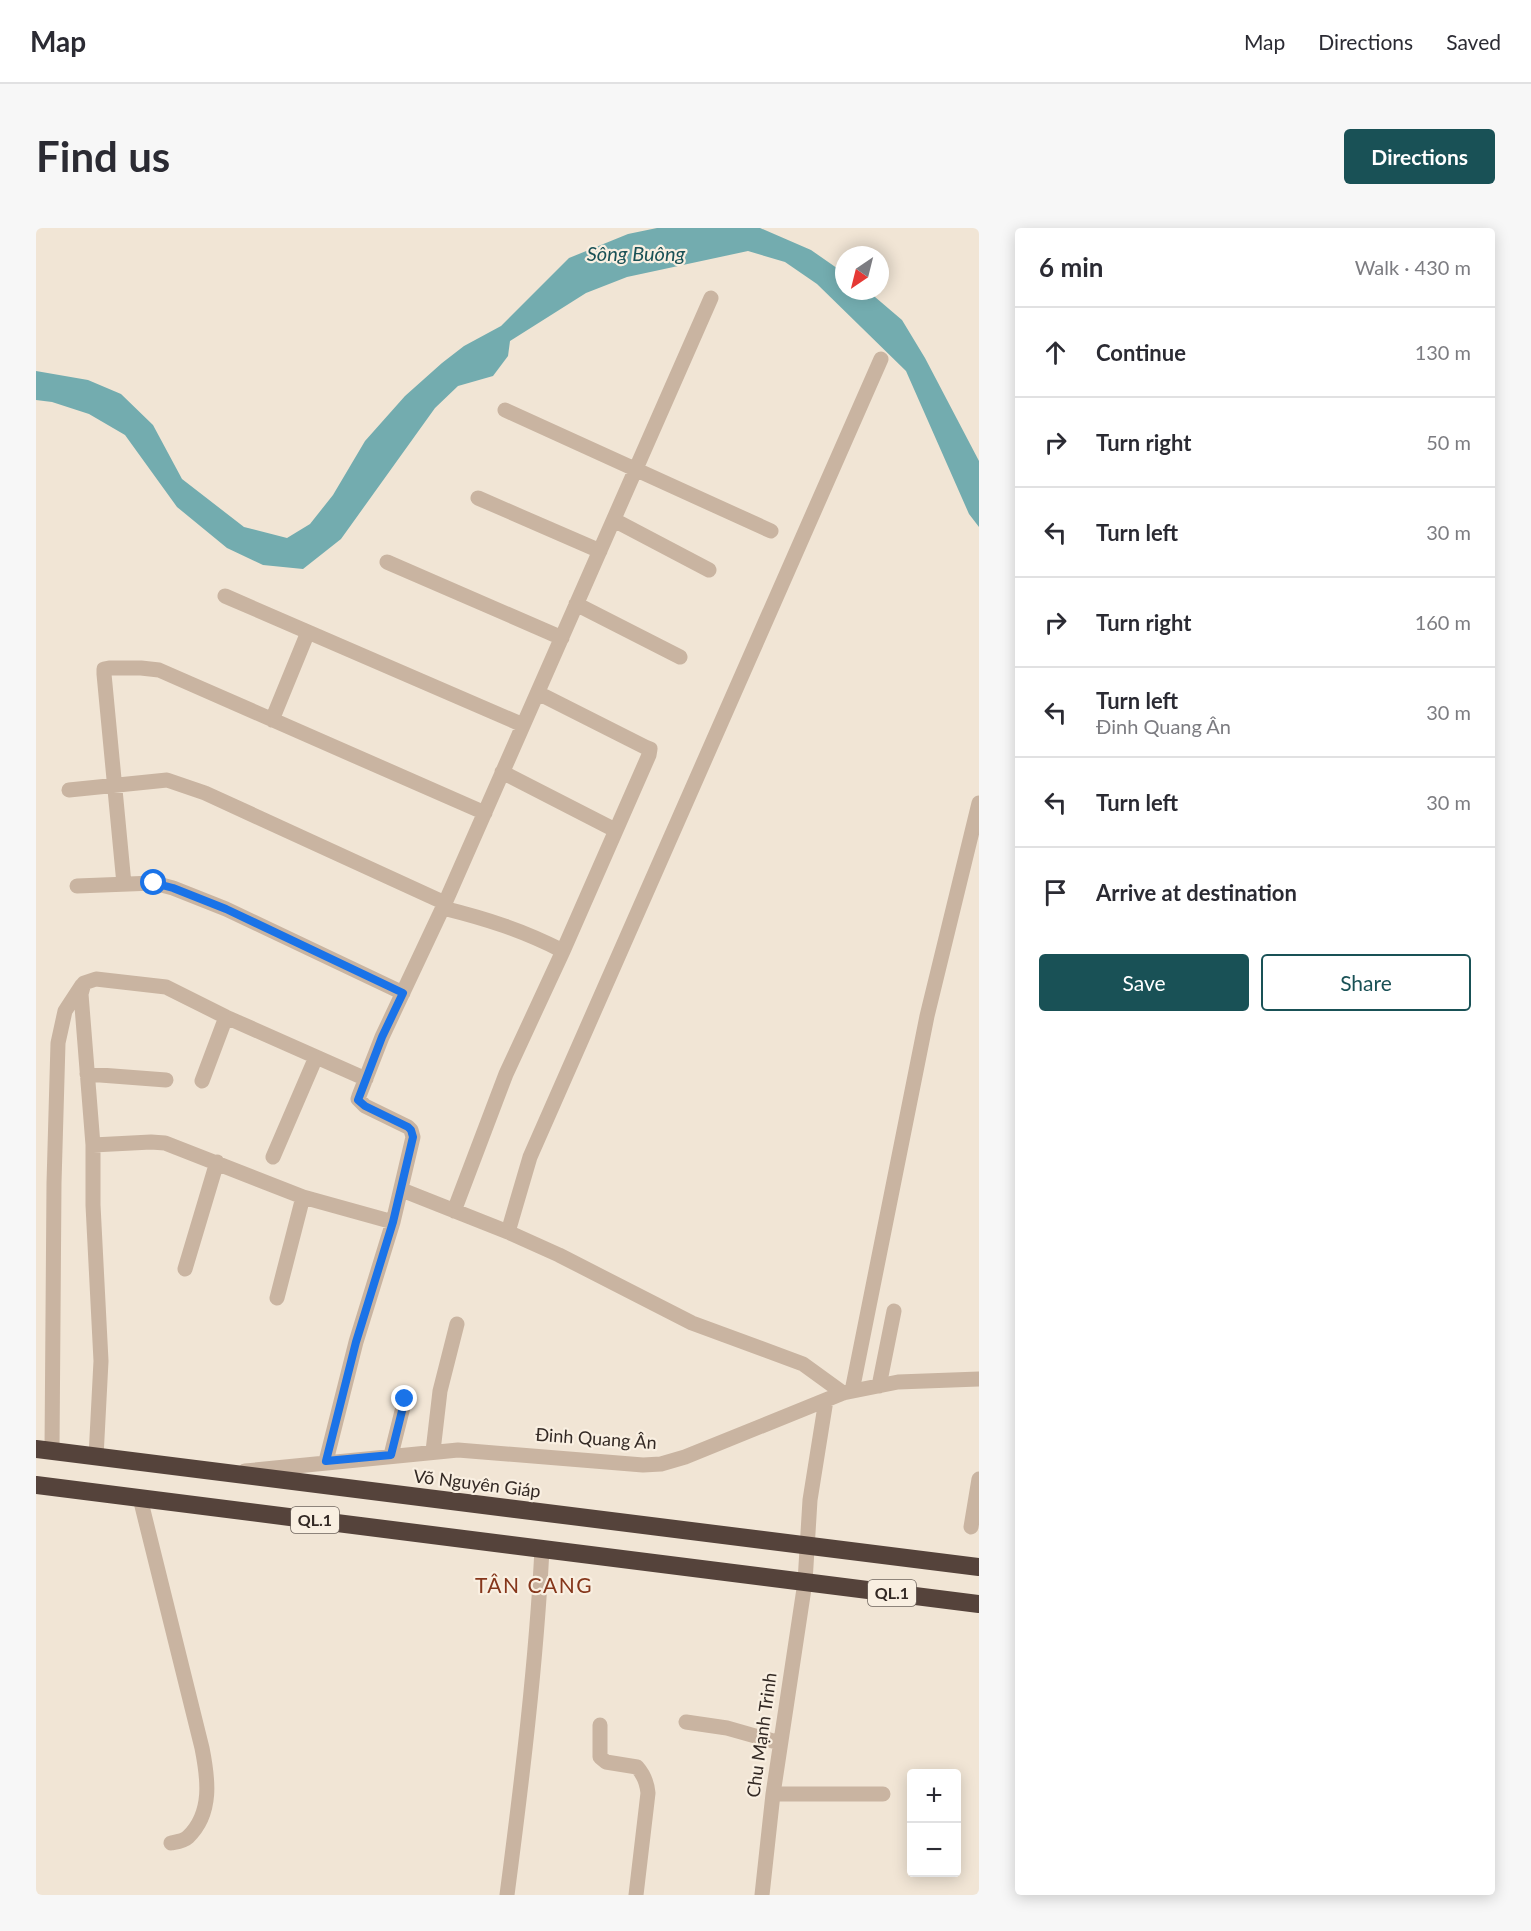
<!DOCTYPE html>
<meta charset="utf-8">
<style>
:root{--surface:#fff;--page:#f7f7f7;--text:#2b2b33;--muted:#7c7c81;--line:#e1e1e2;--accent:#195156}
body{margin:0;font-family:Lato,sans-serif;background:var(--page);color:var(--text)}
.controls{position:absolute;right:18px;bottom:18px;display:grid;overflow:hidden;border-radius:6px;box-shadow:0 3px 15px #0003}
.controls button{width:54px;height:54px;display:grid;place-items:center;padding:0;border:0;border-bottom:2px solid var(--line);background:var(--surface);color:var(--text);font:30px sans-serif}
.compass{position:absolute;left:799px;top:18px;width:54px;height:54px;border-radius:50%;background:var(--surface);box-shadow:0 3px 15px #0003;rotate:215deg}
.stop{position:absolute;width:18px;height:18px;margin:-14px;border:4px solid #1a73e8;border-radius:50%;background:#fff}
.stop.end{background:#1a73e8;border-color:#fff;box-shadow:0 2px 6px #0008}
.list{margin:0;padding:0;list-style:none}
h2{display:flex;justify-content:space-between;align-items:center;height:78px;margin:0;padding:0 24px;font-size:26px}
h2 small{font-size:20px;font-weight:400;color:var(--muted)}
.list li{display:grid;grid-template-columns:39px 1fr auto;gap:18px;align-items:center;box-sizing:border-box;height:90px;padding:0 24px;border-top:2px solid var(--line)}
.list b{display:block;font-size:22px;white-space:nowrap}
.list p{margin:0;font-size:20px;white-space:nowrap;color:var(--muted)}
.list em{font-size:20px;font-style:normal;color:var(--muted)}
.actions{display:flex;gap:12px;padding:18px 24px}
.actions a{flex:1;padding:14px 0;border:2px solid var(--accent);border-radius:6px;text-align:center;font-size:21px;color:var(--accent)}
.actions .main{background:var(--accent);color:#fff}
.icon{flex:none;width:33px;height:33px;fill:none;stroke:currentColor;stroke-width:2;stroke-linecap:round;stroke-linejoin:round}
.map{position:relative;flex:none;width:943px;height:1667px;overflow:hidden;border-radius:6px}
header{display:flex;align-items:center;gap:36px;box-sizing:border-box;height:84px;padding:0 30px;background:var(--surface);border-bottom:2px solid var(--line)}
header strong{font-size:28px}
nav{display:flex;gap:33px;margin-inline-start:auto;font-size:21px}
.intro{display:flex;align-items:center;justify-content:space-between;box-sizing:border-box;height:144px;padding:0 36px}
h1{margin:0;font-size:42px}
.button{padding:15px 27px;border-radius:6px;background:var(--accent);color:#fff;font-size:21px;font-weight:700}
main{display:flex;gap:36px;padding:0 36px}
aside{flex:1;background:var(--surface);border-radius:6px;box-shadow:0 3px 15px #0003}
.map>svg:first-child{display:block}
.water{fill:#73acaf}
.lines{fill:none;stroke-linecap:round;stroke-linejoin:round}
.minor{stroke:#c9b4a1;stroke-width:15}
.highway{stroke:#55433b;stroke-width:18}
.route{stroke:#1a73e8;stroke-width:8}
.labels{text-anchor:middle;stroke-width:4.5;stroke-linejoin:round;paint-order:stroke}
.shield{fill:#f9efe1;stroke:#6e645d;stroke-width:1.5}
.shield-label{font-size:16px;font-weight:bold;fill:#332924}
.street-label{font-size:18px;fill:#332924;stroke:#f9efe1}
.water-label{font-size:20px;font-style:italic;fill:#195156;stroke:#f9efe1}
.quarter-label{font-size:21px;letter-spacing:1.5px;fill:#85361b;stroke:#f9efe1}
</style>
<header>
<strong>Map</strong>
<nav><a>Map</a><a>Directions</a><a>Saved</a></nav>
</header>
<div class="intro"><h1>Find us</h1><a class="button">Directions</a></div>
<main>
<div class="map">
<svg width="943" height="1667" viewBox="0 0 943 1667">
<rect width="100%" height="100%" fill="#f1e5d5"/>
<path class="water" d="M621,0H724L775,22L808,45V63H832L866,92L889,130L943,233V299L933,286L870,143L781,56L749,34L712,23L591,49L550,65L474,113L472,128L457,148L422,158L399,180L305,311L267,341L227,337L191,320L141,279L89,207L53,186L16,174L0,172V143L52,152L85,166L117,197L146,251L208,299L251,310L274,296L297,267L329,213L369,168L406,135L428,118L465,98L533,30L592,6Z"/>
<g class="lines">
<path class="minor" d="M469,182L735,303
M442,270L564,323
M578,292L673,342
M351,334L526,410
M189,368L487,497
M540,376L644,429
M236,492L272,404
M466,544L579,602
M33,562L131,552L169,565L409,675
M88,656L68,446V441L73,440H105L123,442L449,585
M41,658L118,655L137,660L190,681L367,765
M407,680C451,691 486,702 527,723
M51,846L130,852
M166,853L190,789
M57,917L115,914L129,915L267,969L357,994
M237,929L280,829
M366,962L472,1004L523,1027L656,1095L767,1136L807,1165
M418,983L470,846L527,723L613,527L614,521L609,519L502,465
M472,1004L494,929L845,131
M149,1041L181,934
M241,1070L267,969
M843,1158L858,1083
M816,1163L891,788L943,575
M16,1223L18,955L22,815L29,783L46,757
M397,1223L404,1163L421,1096
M355,1227L369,1171
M60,1229L65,1133L57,977V917L45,766L48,755L60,751L130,759L190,789L330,851
M290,1233L320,1114L357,994L377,909L375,902L372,899L329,878L322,871L323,868L346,809L409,675L675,70
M209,1243L422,1222L607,1237L625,1236L649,1229L807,1165L862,1154L943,1151
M104,1270L166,1520C172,1550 177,1585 152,1609C148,1613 140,1614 135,1615
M935,1299L943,1251
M650,1494L691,1500L744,1515
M564,1497V1529L570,1534L601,1539C608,1547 611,1554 612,1565L600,1667
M737,1566H847
M471,1667C486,1552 500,1437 506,1321
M726,1667L737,1566L769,1354L774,1272L790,1172"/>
<path class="highway" d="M0,1221L943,1339
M0,1257L943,1376"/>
</g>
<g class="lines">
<path class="route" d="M118,655L137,660L190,681L367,765L346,809L322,872L329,878L372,899L375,902L377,909L357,994L320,1114L290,1233L355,1227L369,1171"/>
</g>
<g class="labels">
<g class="shield">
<rect x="255" y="1279" width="48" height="26" rx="4.5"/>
<rect x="832" y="1352" width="48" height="26" rx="4.5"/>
</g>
<g class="shield-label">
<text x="279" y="1298">QL.1</text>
<text x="856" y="1371">QL.1</text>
</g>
<g class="street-label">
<text transform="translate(560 1211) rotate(4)" y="6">Đinh Quang Ân</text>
<text transform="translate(441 1256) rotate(7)" y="6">Võ Nguyên Giáp</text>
<text transform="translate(726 1507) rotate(-82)" y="6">Chu Mạnh Trinh</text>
</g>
<g class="water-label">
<text x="600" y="33">Sông Buông</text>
</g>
<g class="quarter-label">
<text x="498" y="1365">TÂN CANG</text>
</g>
</g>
</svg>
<div class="controls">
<button>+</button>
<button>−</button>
</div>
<svg class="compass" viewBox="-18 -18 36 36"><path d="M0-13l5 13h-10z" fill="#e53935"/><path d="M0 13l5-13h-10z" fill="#7c7c81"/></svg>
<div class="stop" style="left:118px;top:655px"></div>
<div class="stop end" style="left:369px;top:1171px"></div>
</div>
<aside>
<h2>6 min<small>Walk · 430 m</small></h2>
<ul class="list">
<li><svg class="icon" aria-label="ahead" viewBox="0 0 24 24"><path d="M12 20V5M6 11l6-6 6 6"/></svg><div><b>Continue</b></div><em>130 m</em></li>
<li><svg class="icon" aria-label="right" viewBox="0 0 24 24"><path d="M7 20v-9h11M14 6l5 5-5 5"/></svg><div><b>Turn right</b></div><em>50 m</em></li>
<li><svg class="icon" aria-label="left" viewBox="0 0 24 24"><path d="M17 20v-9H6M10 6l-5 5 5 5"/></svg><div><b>Turn left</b></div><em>30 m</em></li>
<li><svg class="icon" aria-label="right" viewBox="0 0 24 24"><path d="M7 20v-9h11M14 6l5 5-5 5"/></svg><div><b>Turn right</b></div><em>160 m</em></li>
<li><svg class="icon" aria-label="left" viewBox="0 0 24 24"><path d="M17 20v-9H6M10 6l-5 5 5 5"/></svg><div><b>Turn left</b><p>Đinh Quang Ân</p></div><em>30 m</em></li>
<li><svg class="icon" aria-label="left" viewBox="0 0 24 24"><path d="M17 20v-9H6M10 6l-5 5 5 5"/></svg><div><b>Turn left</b></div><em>30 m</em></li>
<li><svg class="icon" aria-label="arrive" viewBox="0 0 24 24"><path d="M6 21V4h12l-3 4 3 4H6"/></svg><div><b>Arrive at destination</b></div></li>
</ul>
<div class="actions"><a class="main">Save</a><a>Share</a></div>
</aside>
</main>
